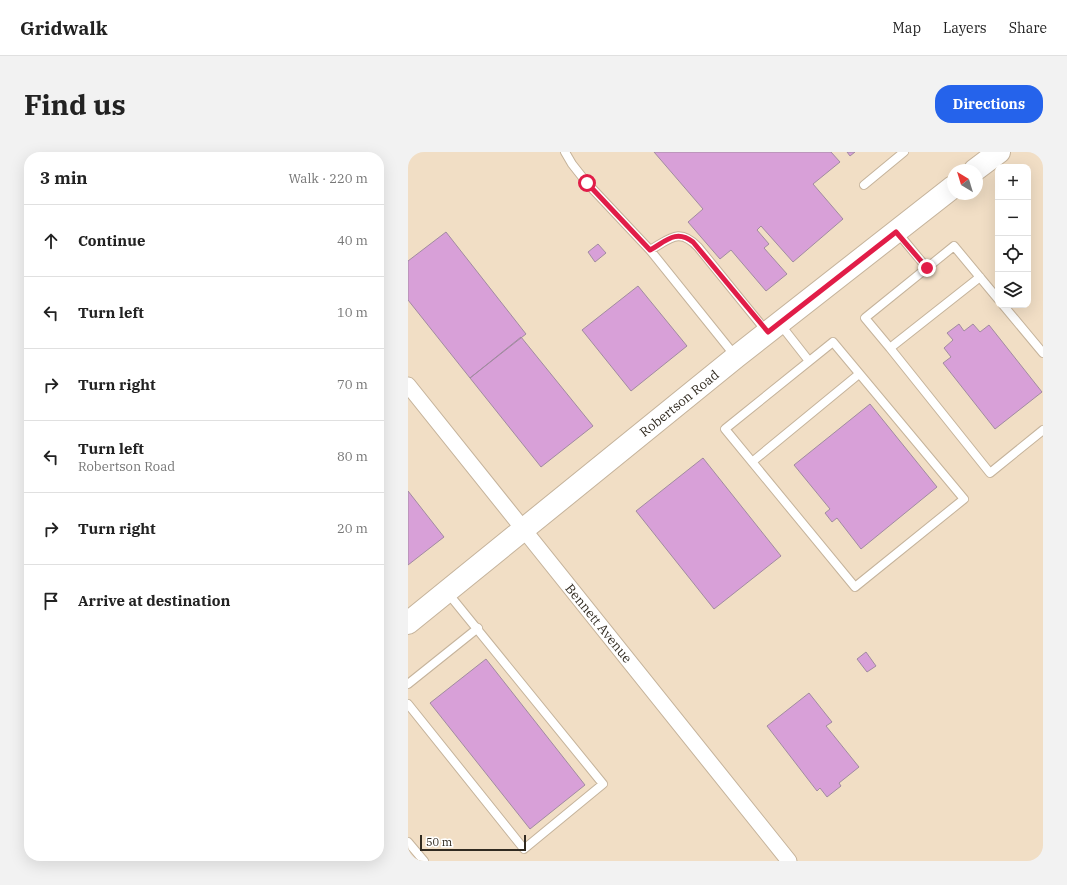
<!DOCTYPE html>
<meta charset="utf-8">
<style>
:root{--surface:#fff;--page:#f2f2f2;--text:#222;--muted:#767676;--line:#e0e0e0;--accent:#2563eb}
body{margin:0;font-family:"IBM Plex Serif",serif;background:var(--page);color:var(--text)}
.controls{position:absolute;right:12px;top:12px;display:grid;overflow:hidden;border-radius:8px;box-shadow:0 4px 16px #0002}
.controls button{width:36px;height:36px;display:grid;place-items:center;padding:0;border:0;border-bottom:1px solid var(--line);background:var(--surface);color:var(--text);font:20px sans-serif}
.compass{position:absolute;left:539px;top:12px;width:36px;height:36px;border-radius:50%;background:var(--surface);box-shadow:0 4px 16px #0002;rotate:322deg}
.scale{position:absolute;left:12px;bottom:10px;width:106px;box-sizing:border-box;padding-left:4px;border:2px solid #312a20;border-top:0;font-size:11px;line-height:14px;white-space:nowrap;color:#312a20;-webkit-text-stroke:3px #fff;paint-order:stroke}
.stop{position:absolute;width:12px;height:12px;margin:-9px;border:3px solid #e11d48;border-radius:50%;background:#fff}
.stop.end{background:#e11d48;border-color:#fff;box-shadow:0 1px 4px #0008}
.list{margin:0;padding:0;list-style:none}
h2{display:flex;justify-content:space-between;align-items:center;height:52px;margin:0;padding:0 16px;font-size:17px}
h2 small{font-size:13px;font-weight:400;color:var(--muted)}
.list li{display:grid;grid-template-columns:26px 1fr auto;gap:12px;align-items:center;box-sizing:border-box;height:72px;padding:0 16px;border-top:1px solid var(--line)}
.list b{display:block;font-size:15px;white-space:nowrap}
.list p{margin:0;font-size:13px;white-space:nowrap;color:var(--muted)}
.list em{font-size:13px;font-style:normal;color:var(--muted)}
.icon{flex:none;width:22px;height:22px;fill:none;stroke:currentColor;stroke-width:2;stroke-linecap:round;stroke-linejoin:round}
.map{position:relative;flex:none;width:635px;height:709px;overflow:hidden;border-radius:16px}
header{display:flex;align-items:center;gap:24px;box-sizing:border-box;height:56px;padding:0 20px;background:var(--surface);border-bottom:1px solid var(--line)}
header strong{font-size:19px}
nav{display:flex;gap:22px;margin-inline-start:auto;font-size:14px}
.intro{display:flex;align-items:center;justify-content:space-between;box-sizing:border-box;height:96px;padding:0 24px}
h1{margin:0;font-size:28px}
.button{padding:10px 18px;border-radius:16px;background:var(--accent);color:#fff;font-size:14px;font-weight:700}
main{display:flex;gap:24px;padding:0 24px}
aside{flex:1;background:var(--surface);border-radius:16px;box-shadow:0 4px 16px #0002}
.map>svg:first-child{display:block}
.building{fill:#d8a0d8;stroke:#a18ba0}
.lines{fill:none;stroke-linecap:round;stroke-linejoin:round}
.lane-casing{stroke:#c5b39b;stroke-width:10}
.street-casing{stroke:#c5b39b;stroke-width:17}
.secondary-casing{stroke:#c5b39b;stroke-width:24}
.lane{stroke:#fff;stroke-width:8}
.street{stroke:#fff;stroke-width:15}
.secondary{stroke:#fff;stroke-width:22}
.route{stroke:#e11d48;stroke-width:5}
.labels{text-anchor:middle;stroke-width:3;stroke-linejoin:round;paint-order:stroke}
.street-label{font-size:13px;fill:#312a20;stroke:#fff}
</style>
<header>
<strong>Gridwalk</strong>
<nav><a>Map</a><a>Layers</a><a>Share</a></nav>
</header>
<div class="intro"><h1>Find us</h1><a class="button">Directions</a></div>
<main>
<aside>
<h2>3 min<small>Walk · 220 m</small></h2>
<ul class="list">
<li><svg class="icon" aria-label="ahead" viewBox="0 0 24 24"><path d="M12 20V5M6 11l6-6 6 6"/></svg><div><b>Continue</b></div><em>40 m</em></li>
<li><svg class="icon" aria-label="left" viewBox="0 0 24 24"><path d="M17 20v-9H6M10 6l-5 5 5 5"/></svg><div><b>Turn left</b></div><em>10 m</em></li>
<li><svg class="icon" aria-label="right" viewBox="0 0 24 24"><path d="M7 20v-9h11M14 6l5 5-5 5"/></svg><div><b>Turn right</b></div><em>70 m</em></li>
<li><svg class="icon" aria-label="left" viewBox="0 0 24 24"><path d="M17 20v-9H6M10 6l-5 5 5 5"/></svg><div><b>Turn left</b><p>Robertson Road</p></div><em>80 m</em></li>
<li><svg class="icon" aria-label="right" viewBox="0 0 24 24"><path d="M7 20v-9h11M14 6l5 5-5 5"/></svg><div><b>Turn right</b></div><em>20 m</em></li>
<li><svg class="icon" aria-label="arrive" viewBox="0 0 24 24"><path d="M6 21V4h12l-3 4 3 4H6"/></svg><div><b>Arrive at destination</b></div></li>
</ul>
</aside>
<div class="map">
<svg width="635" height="709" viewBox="0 0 635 709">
<rect width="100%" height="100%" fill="#f1dec5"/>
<path class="building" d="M246,0H423L432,10L405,32L435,67L385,110L353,74L349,78L361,92L356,96L379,122L358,139L323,98L312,107L280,70L295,57Z
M439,0H447L442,4Z
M38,80L118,182L62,226L0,148V109Z
M190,92L198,101L187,110L180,100Z
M230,134L279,194L223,239L174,178Z
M551,172L556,179L565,172L572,180L581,173L634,240L587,277L535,211L543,205L536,196L545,188L539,181Z
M113,185L185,274L133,315L62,226Z
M462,252L529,335L453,397L429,366L424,370L417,361L422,357L386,313Z
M295,306L373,404L306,457L228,359Z
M0,339L36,385L0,413Z
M458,500L468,514L459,520L449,507Z
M78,507L177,633L122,677L22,551Z
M401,541L424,570L418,574L451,615L431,631L433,634L419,645L412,636L409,639L359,574Z
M0,700L7,709H0Z"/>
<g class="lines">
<g class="lane-casing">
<path id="lane" d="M157,0L164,12L179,31L242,98L328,205
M456,33L496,0
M489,80L519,116
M242,98C262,87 271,75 290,95L359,180
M572,125L482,196L582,321L635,278
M595,153L635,201
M372,172L401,209
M425,190L556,347L447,435L317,277Z
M482,196L457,166L546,94L590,147
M344,310L451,222
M0,532L70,476
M0,552L116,697L195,632L39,440
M0,690L16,709"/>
</g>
<g class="street-casing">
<path id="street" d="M0,233L381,709"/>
</g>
<g class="secondary-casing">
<path id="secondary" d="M567,18L591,0
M0,471L328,205L545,35"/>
</g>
<use href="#lane" class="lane"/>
<use href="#street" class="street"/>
<use href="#secondary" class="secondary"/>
</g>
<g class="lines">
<path class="route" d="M179,31L242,98C258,89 268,77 285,90L360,180L488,80L519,116"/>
</g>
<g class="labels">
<g class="street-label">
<text transform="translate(271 251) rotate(-39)" y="5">Robertson Road</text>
<text transform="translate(191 471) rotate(51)" y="5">Bennett Avenue</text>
</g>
</g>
</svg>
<div class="controls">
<button>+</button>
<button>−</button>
<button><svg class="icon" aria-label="locate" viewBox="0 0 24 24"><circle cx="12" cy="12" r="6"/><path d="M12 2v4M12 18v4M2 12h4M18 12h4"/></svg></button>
<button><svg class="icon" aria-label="layers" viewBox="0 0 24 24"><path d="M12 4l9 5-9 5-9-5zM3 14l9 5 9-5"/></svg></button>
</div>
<svg class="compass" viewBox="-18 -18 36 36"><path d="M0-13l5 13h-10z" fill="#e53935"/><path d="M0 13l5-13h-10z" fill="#767676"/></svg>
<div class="scale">50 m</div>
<div class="stop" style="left:179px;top:31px"></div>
<div class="stop end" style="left:519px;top:116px"></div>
</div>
</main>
